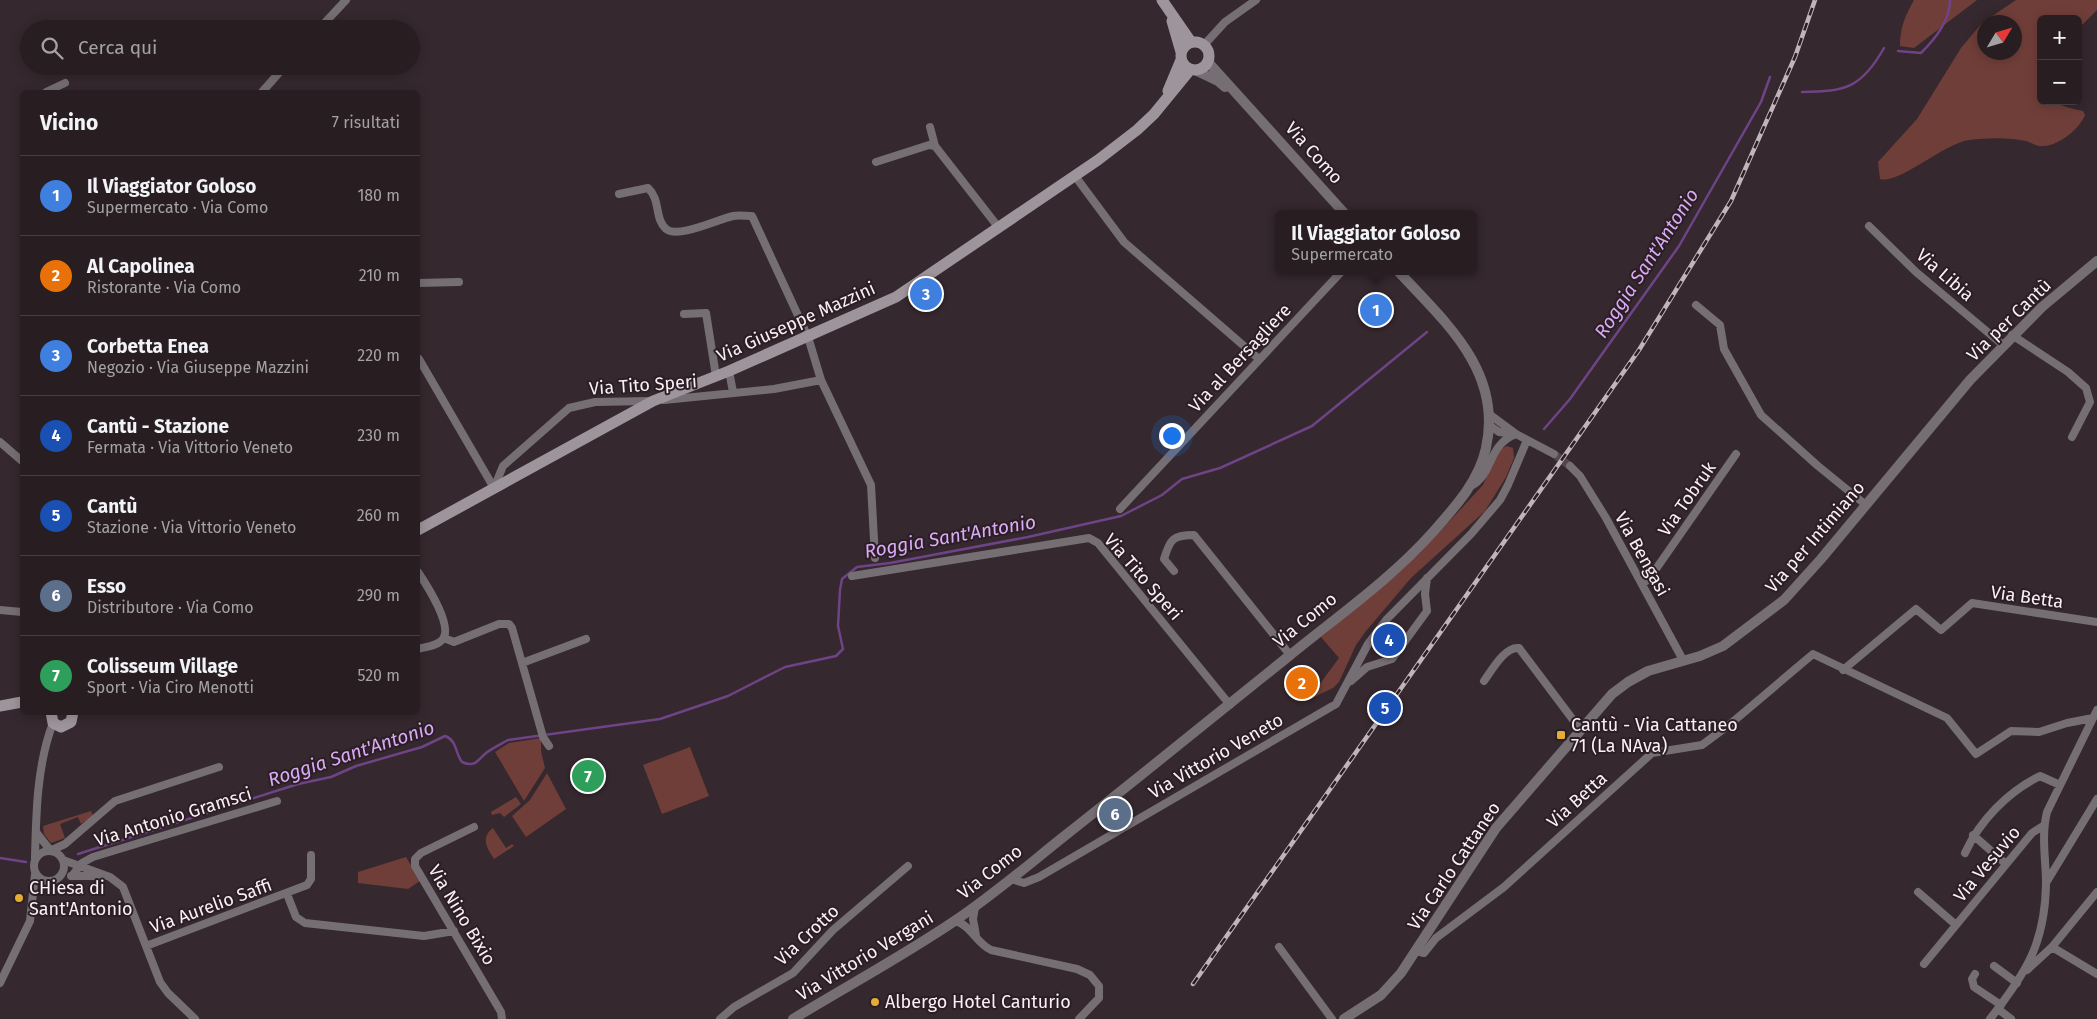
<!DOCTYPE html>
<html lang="it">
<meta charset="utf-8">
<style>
:root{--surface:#281e22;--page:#342b2f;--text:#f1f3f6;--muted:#a5a2a5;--line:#443c40;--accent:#1a73e8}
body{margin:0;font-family:"Fira Sans",sans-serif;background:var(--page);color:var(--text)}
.controls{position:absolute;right:15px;top:15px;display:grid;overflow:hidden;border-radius:8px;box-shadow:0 2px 12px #0003}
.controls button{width:45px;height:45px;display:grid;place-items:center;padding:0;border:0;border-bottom:1px solid var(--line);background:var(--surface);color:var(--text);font:25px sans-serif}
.compass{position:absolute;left:1977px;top:15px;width:45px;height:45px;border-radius:50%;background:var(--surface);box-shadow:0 2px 12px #0003;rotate:52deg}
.you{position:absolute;left:1171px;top:435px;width:18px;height:18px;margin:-12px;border:4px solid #fff;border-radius:50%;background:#1a73e8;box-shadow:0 0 0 8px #1a73e833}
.badge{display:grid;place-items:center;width:32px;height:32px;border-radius:50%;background:var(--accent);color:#fff;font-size:16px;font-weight:700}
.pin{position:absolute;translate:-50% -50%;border:2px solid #fff;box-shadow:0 1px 5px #0006}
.popup{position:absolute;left:1275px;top:210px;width:202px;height:65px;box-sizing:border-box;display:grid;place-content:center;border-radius:8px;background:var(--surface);filter:drop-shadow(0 1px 4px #0005);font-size:16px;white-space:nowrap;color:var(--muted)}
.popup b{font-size:19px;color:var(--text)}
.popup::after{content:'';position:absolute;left:50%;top:100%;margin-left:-10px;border:10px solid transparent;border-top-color:var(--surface)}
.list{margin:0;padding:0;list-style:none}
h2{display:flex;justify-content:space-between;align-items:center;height:65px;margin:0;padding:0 20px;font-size:21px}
h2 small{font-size:16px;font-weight:400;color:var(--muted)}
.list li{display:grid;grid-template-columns:32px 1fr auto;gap:15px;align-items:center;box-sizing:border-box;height:80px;padding:0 20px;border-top:1px solid var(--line)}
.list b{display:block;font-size:19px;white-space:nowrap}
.list p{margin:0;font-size:16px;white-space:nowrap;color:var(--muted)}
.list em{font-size:16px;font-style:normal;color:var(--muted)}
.icon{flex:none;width:28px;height:28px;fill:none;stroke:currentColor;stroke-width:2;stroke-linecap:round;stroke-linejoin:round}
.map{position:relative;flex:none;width:2097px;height:1019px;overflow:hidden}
.search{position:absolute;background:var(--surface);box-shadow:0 2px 12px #0003;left:20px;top:20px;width:400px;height:55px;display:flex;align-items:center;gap:12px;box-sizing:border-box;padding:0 18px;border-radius:28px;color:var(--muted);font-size:19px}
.panel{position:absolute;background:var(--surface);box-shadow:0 2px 12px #0003;left:20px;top:90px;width:400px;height:625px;border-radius:8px}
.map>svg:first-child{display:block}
.green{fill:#703e39;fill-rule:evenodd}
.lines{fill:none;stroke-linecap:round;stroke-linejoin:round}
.stream{stroke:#6e4486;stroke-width:2.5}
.minor-tunnel{stroke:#53464c;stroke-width:8;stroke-dasharray:8 4;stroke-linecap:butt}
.minor{stroke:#756f74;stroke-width:8}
.tertiary{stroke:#756f74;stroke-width:10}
.secondary{stroke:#9e959c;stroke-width:11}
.rail-casing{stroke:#c0b5ba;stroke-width:4.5}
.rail{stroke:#2b1e24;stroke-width:2.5;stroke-dasharray:8;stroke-linecap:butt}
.poi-dot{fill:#e5ad35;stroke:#2b1e24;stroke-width:2}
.labels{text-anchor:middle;stroke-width:4;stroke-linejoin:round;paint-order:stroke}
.street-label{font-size:18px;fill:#faf0f4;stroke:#2b1e24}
.poi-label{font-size:18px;fill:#faf0f4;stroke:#2b1e24;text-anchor:start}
.water-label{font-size:19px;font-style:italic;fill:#daabf6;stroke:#2b1e24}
</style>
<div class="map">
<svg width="2097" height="1019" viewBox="0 0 2097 1019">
<rect width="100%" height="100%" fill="#35282e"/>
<path class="green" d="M1914,0H1977L1914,48L1900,46C1900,28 1905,16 1914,0Z
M2016,0H2097V10L2078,29V19H2041V101C2055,101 2068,109 2083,111L2085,115C2080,128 2060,145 2044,146C2038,147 2032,143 2026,141C2008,137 1987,138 1969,140C1943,144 1898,185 1880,179L1878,162L1917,119L1961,48L1982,23ZM1984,22H2014V52H1984Z
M1507,446L1513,448L1514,458L1506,477L1485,511L1411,578L1366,631L1356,645L1339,682L1333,688L1308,700L1339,658L1321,637L1400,572L1421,552L1483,485L1496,456L1499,450Z
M541,738V751L545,768L524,801L495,752L509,743Z
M690,747L709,796L662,814L643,765Z
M547,773L566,809L526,837L512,816L530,800Z
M516,797L521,804L504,817L500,813L492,815L491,812Z
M91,811L93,816L81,824L78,817L60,824L65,838L51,843L44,834L43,826Z
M493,828L506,848L512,844L514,846L494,859C487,848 480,838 493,828Z
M406,857L420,881L408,889L358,883V872Z"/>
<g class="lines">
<path class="stream" d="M1898,51L1921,53C1935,39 1950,21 1950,0
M1802,92C1846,92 1862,87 1884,48
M1544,429L1570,399L1679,246L1761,102L1770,77
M78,854L298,784L331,777L356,766L422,747L445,736C457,740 455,753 462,762C475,768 478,760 486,753C493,748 501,744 508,740L660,719L728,696L785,667L836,656L843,649L838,626L840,590L842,579L857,567L890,563L1028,537L1121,516L1162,495L1182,479L1220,468L1312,426L1427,332
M0,858L26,862"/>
<path class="minor-tunnel" d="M1554,454L1570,466"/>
<path class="minor" d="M319,29L346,0
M1204,45L1225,22L1256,0
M46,92L65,83
M262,92L285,66
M930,127L935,146L999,228
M876,162L929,145L935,146
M1075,176L1124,242L1259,359
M619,194L648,188C661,200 654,218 666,229C678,239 718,219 733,216C739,215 746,216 752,216L808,337L821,380
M1869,226L1916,272L2003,345
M418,283L459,282
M1696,305L1720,325L1724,349L1761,415L1818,466L1866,505
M684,314L706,313L716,376
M2012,335L2068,372L2086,388L2090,402L2072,437
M419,359L494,488
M729,371L733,392
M664,400L774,389L821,380L871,485L875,558
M1489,414L1516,434L1554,454
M1489,425L1499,432L1514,434
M0,442L22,461
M1570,466L1580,476L1606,518L1683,660
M1471,486C1494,474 1487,445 1516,434
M494,488L503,466L569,408L595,402L650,401
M1120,509L1342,271
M1174,571L1164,559C1170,539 1173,535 1194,535L1290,655
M418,572C426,584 453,625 443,639C438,646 425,647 418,649
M852,576L1089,538L1098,543L1230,705
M1642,584L1649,579L1736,454
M0,610L22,612
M444,638L454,642L499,624H509L512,628L543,737L549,746
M522,663L586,639
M1843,670L1916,609L1941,630L1972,603L2097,622
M1351,681L1367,667L1392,659L1427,611L1425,594L1427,578
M1484,681C1492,670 1505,646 1519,648L1580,729
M474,827L421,853L415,859V866L501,1012L502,1019
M36,832L50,850
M1973,835L2006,864
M52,850L65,844L115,801L219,767
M34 866a15 15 0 1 1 30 0a15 15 0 1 1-30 0Z
M1965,853C1980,820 2008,792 2040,776L2060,785
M35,858C36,814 37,764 53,723
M63,860L110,877L123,887L160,982L168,993L195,1019
M71,876H97
M72,876L82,863L93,857L277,801
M1011,879L1024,883L1039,877L1336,704L1368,644L1387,619L1471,534L1500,500L1508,485L1527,440
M2046,883L2097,799
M1918,892L1956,925
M287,894L296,917L305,923L424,936L454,931
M975,907L973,919L976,936
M955,921C971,925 976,943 991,950L1077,969L1090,975L1099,986V998L1079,1019
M146,946L307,885L311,879V855
M1279,947L1332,1019
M2052,947L2097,974
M1416,951L1424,953L1436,938L1504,887L1652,753L1702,745L1729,725L1813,654L1947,718L1976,754L2011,731L2039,732L2067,723L2093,718
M1924,964L2032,833L2043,826
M1994,966L2017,983
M2027,970L2052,947L2097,892
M1975,974L1972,979L1974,987L2001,1005
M0,983L30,921L35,874
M1998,1009L2011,1019
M720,1019L734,1007L793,973L833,930L908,866
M1990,1019C2026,973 2045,944 2046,884C2046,860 2041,836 2047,812L2097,710"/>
<path class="tertiary" d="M1208,62L1345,214
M1195,70L1218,81L1225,87
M793,1019C847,986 903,956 956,920C993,895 1027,866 1062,838C1138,778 1213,717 1289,656C1338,616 1391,579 1433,532C1455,507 1479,481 1486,448C1503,371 1445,322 1398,271
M1344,1019L1381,995L1401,973L1496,828L1612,694L1628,682L1648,671L1700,656L1723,646L1784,600L1821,559L1970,380L2042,307L2097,261"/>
<path class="secondary" d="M1162,0L1191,42
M1172,21L1181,52
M1181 56a14 14 0 1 1 28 0a14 14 0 1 1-28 0Z
M1168,91L1181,60
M418,530L653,401L729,371L896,297L1098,160L1137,130L1154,114L1190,70
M0,706L22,702
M51,712L53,723L61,727L71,722L73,712"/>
<g class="rail-casing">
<path id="rail" d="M1193,984L1639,350L1731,201L1795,57L1815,0"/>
</g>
<use href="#rail" class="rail"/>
</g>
<g class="poi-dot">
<rect x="1556" y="730" width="10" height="10" rx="2.5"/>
<circle cx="19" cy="898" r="5"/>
<circle cx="875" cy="1002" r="5"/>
</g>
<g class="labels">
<g class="street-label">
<text transform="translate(1314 153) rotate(48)" y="6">Via Como</text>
<text transform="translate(1945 275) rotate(41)" y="6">Via Libia</text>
<text transform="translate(2009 320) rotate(-44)" y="6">Via per Cantù</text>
<text transform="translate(796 322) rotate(-24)" y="6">Via Giuseppe Mazzini</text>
<text transform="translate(1240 358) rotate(-47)" y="6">Via al Bersagliere</text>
<text transform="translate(643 385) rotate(-4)" y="6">Via Tito Speri</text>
<text transform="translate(1687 499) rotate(-55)" y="6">Via Tobruk</text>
<text transform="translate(1815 537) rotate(-49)" y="6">Via per Intimiano</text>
<text transform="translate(1642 554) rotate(61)" y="6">Via Bengasi</text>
<text transform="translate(1143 577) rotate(49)" y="6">Via Tito Speri</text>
<text transform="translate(2027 597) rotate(8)" y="6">Via Betta</text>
<text transform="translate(1305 620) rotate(-39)" y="6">Via Como</text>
<text transform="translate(1216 756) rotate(-30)" y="6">Via Vittorio Veneto</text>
<text transform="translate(1577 800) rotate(-42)" y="6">Via Betta</text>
<text transform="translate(173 817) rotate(-17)" y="6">Via Antonio Gramsci</text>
<text transform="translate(1987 864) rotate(-50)" y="6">Via Vesuvio</text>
<text transform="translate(1454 866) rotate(-56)" y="6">Via Carlo Cattaneo</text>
<text transform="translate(990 872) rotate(-38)" y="6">Via Como</text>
<text transform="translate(211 906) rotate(-20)" y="6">Via Aurelio Saffi</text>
<text transform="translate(462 915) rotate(59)" y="6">Via Nino Bixio</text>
<text transform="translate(807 935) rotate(-43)" y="6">Via Crotto</text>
<text transform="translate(865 956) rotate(-31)" y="6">Via Vittorio Vergani</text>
</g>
<g class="poi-label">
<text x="1571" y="731">Cantù - Via Cattaneo<tspan x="1571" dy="21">71 (La NAva)</tspan></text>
<text x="29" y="894">CHiesa di<tspan x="29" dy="21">Sant'Antonio</tspan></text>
<text x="885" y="1008">Albergo Hotel Canturio</text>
</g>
<g class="water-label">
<text transform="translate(1646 263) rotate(-57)" y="7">Roggia Sant'Antonio</text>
<text transform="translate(950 536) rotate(-10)" y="7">Roggia Sant'Antonio</text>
<text transform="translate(351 753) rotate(-18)" y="7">Roggia Sant'Antonio</text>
</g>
</g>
</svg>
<div class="controls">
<button>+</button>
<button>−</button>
</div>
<svg class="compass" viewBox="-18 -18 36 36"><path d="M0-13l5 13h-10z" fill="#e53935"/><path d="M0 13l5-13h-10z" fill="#a5a2a5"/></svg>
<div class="you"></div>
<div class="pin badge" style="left:1376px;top:310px;background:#3f7fe0">1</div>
<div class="popup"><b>Il Viaggiator Goloso</b>Supermercato</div>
<div class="pin badge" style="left:1302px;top:683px;background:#e8710a">2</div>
<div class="pin badge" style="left:926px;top:294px;background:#3f7fe0">3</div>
<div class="pin badge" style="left:1389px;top:640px;background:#1a4fb4">4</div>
<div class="pin badge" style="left:1385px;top:708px;background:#1a4fb4">5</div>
<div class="pin badge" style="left:1115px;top:814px;background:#5c6f8a">6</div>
<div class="pin badge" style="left:588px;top:776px;background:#2e9e5b">7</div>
<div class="search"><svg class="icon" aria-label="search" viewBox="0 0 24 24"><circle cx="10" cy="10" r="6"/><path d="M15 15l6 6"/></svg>Cerca qui</div>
<section class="panel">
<h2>Vicino<small>7 risultati</small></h2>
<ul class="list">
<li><span class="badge" style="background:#3f7fe0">1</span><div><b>Il Viaggiator Goloso</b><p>Supermercato · Via Como</p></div><em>180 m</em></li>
<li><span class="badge" style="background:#e8710a">2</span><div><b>Al Capolinea</b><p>Ristorante · Via Como</p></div><em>210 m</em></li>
<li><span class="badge" style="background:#3f7fe0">3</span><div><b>Corbetta Enea</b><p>Negozio · Via Giuseppe Mazzini</p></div><em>220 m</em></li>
<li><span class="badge" style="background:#1a4fb4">4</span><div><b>Cantù - Stazione</b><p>Fermata · Via Vittorio Veneto</p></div><em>230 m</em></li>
<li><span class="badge" style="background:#1a4fb4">5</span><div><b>Cantù</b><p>Stazione · Via Vittorio Veneto</p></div><em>260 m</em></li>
<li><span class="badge" style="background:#5c6f8a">6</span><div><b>Esso</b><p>Distributore · Via Como</p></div><em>290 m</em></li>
<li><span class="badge" style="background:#2e9e5b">7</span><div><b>Colisseum Village</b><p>Sport · Via Ciro Menotti</p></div><em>520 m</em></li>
</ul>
</section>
</div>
